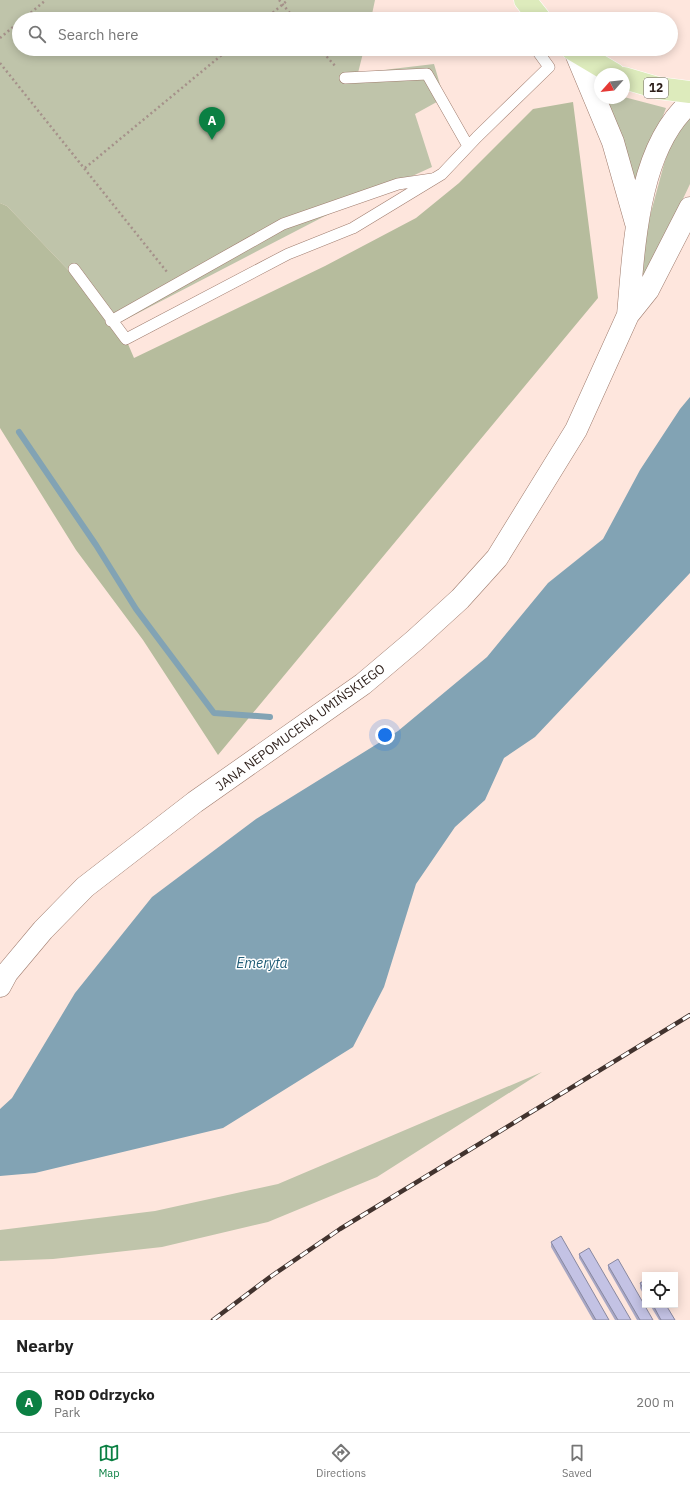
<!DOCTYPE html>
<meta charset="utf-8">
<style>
:root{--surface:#fff;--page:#f6f6f6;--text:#222;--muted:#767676;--line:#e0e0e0;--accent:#0b8043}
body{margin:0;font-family:"IBM Plex Sans",sans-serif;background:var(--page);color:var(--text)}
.controls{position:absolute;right:12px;bottom:12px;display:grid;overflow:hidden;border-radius:0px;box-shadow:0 2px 10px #0003}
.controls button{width:36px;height:36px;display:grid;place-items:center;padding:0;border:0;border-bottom:1px solid var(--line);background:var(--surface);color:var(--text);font:20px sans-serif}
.compass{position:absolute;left:594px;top:68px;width:36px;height:36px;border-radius:50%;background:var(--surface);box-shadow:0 2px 10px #0003;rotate:243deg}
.you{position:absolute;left:385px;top:735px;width:14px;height:14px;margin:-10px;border:3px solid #fff;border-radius:50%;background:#1a73e8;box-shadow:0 0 0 6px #1a73e833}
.badge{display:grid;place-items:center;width:26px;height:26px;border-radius:50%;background:var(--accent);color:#fff;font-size:13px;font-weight:700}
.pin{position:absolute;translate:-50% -33px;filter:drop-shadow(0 1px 2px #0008)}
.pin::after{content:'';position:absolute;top:21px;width:14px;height:12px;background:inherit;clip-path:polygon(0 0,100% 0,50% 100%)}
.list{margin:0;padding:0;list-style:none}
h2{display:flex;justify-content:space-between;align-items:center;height:52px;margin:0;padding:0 16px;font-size:17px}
h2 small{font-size:13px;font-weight:400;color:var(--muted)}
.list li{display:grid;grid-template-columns:26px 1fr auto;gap:12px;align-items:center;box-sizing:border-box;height:60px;padding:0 16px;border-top:1px solid var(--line)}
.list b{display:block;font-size:15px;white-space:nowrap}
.list p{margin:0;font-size:13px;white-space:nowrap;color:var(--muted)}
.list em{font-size:13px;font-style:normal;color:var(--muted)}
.icon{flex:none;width:22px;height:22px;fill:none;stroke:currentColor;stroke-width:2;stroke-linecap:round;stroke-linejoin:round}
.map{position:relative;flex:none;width:690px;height:1320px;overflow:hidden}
.search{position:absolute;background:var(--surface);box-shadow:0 2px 10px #0003;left:12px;right:12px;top:12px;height:44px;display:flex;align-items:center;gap:10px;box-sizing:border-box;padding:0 14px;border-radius:22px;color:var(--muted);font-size:15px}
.sheet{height:112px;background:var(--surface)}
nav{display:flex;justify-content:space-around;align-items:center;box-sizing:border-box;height:56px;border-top:1px solid var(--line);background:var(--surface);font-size:11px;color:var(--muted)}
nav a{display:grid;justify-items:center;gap:2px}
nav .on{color:var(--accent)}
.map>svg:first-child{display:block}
.green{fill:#bfc4aa}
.forest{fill:#b6bc9d}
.water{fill:#82a3b4}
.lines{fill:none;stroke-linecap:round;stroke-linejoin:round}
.stream{stroke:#82a3b4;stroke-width:6}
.lane-casing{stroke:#9f7c6e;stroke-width:12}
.secondary-casing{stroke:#9f7c6e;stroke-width:23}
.primary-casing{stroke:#fff;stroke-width:23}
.path{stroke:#a5918a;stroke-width:2.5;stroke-dasharray:2 3;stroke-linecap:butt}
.lane{stroke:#fff;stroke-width:11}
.secondary{stroke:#fff;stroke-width:22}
.primary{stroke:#ddebbc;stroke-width:22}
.rail-casing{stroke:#42332e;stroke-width:4.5}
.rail{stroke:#fff;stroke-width:3;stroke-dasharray:9;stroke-linecap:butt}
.wall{fill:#a8a7c4}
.building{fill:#c3c2e4;stroke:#8888a0}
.labels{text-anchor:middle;stroke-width:3;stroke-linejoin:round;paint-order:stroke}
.shield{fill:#fff;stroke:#6c625f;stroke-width:1}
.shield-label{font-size:12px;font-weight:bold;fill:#2d1f1a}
.street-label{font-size:13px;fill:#2d1f1a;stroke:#fff}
.water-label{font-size:14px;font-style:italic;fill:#215d77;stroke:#fff}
</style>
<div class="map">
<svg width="690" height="1320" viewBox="0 0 690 1320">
<rect width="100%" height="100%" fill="#fee6dd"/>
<path class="green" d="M0,0H375L371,19H19V49H364L358,73L434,64L444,98L415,114L432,167L323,217L119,323L7,206L0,203Z
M624,97L666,108L635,190L603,98Z
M690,114V184L640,290L643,242L664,164L671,144Z
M542,1072L377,1177L268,1222L162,1247L53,1259L0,1261V1230L155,1211L278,1184Z"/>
<path class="forest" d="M573,102L598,298L218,755L143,640L76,550L0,428V203L7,206L119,323L134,358L325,266L416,218L459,183L533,109Z"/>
<path class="water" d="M690,397V573L535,737L504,758L485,800L455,827L416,884L384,987L353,1047L223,1128L35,1173L0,1176V1109L12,1098L75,993L152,897L256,819L398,731L487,657L548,583L603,539L640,470L680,409Z"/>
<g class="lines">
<path class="stream" d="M19,432L96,545L136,609L214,713L270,717"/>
<g class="lane-casing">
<path id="lane" d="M345,78L427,74L468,146
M74,269L126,339L288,254L353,228L442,174L477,137L549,67L536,49
M111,321L283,224L398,184L432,179"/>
</g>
<g class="secondary-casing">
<path id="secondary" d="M575,51L613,142L636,223
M628,315C634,249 637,149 690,103
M0,986L7,973L43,930L85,887L195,802L363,684L415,640L460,599L497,558L576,430L628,315L648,290L690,208"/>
</g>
<g class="primary-casing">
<path id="primary" d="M525,0L540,19
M572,49L614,74
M624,78L658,88L690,92"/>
</g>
<path class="path" d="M279,0L295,19
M23,19L46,0
M265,19L288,0
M0,38L19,22
M320,49L336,67
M0,63L167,272
M85,168L229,49"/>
<use href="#lane" class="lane"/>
<use href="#secondary" class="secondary"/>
<use href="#primary" class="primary"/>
<g class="rail-casing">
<path id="rail" d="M213,1320L270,1277L340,1229L690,1015"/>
</g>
<use href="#rail" class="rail"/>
</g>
<path class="wall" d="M551,1242L609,1320H593L551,1247Z
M579,1254L631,1320H615L579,1258Z
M608,1265L653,1320H637L608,1269Z
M645,1280V1297L640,1288V1283Z
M650,1305H666L675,1320H659Z"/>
<path class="building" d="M561,1236L609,1320H596L551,1242Z
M589,1248L631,1320H618L579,1254Z
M618,1259L653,1320H640L608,1265Z
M645,1280V1292L640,1283Z
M653,1305H666L675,1320H661Z"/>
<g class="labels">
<rect class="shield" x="644" y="78" width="24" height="20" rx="3"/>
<g class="shield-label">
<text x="656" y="92">12</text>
</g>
<g class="street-label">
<text transform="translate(300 727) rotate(-36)" y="5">JANA NEPOMUCENA UMIŃSKIEGO</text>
</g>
<g class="water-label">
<text x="262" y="968">Emeryta</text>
</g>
</g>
</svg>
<div class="controls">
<button><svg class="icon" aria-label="locate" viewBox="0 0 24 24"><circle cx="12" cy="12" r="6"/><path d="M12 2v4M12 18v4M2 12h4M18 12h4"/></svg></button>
</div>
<svg class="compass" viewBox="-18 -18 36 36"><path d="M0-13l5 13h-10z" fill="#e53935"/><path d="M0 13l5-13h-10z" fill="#767676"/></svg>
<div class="you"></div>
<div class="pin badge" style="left:212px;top:140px">A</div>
<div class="search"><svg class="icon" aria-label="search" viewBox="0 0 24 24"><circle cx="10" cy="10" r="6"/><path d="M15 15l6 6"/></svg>Search here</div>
</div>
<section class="sheet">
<h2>Nearby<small></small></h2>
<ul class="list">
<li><span class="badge">A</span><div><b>ROD Odrzycko</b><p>Park</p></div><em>200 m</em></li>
</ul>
</section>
<nav>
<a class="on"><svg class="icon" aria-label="map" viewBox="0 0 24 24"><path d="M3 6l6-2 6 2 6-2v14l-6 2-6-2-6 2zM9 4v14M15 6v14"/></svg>Map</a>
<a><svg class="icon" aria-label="directions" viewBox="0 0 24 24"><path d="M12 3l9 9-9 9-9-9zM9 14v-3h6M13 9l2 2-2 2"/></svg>Directions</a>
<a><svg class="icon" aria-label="saved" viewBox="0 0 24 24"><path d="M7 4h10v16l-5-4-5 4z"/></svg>Saved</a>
</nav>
